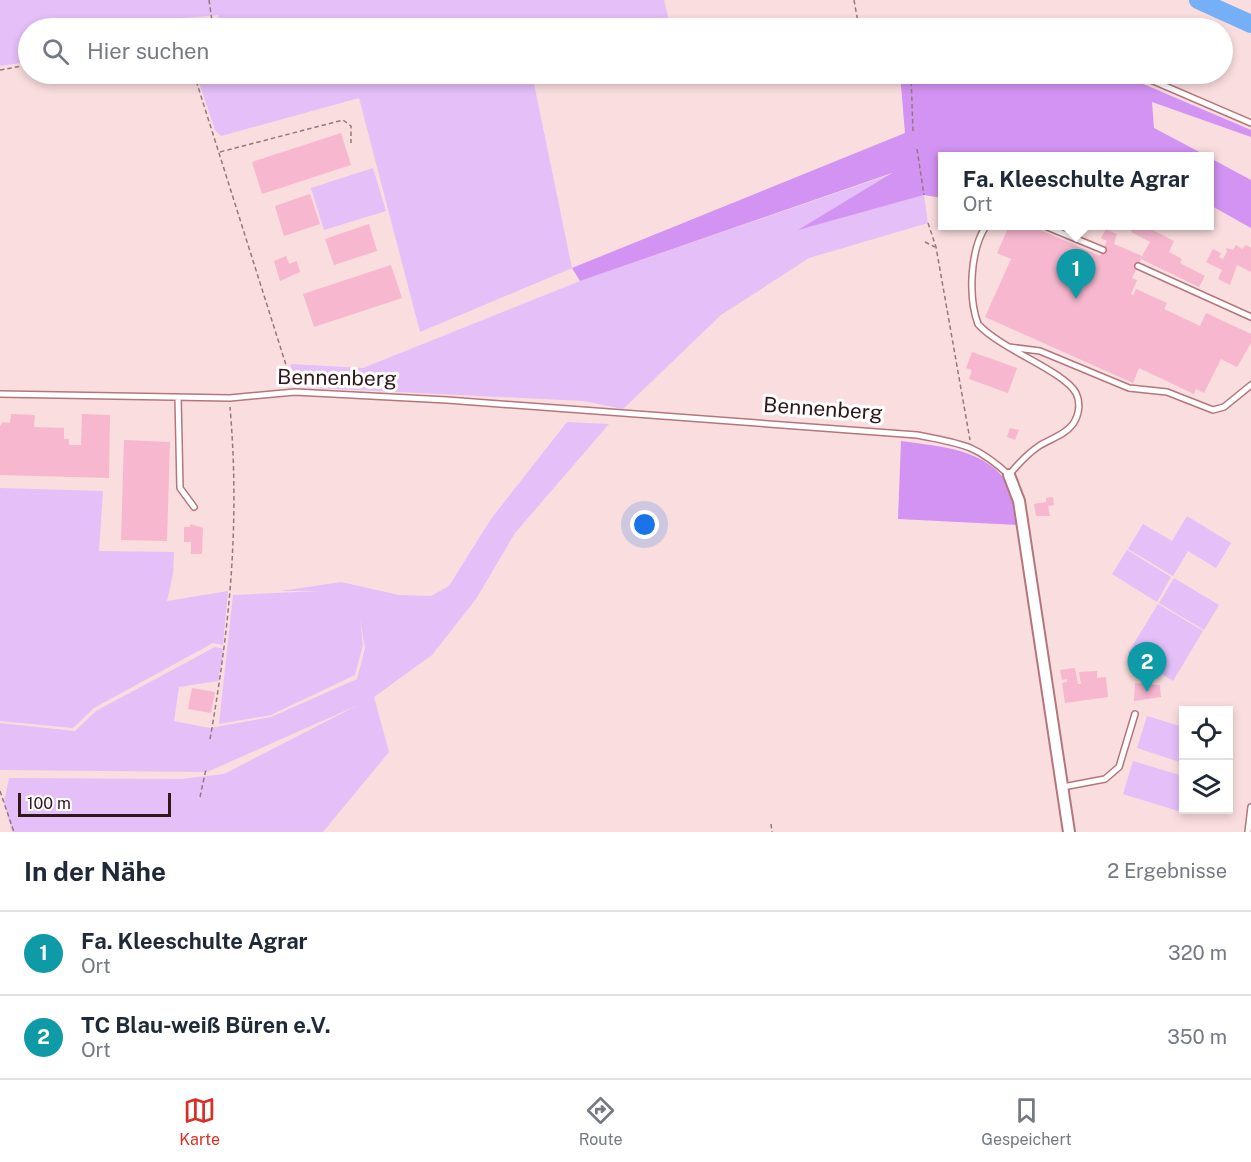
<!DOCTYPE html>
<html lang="de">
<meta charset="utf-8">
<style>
:root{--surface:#fff;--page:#f2f2f3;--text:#1f2937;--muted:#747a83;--line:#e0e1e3;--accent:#d93025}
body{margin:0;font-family:"Public Sans",sans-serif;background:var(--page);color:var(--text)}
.controls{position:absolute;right:18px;bottom:18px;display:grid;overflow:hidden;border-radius:0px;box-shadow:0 3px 9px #0003}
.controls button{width:54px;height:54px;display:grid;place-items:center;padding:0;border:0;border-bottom:2px solid var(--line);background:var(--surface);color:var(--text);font:30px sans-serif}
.scale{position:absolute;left:18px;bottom:15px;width:153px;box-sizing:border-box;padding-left:6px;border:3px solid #30171a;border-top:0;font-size:16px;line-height:21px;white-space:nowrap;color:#30171a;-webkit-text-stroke:4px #fff;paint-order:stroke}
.you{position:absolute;left:645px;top:525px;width:21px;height:21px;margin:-15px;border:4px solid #fff;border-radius:50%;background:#1a73e8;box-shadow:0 0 0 9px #1a73e833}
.badge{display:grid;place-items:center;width:39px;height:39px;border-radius:50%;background:var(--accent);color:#fff;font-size:20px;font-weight:700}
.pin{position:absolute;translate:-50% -50px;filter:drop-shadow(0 2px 3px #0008)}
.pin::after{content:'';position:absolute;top:32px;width:21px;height:18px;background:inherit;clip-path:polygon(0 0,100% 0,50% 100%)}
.popup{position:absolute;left:938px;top:152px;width:276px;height:78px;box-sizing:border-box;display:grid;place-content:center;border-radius:0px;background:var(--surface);filter:drop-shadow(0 2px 4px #0005);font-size:20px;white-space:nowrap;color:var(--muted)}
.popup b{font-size:22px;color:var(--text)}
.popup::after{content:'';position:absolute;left:50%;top:100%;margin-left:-12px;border:12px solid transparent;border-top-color:var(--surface)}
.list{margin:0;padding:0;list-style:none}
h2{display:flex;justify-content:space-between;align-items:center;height:78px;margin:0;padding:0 24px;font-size:26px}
h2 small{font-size:20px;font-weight:400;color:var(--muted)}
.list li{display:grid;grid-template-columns:39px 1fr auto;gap:18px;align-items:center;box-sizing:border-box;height:84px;padding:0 24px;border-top:2px solid var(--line)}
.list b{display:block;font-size:22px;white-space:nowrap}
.list p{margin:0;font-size:20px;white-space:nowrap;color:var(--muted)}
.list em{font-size:20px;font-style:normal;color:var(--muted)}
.icon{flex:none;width:33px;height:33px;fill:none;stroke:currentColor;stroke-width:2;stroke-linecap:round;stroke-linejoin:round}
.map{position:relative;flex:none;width:1251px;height:832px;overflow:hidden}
.search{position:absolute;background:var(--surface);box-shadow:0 3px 9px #0003;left:18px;right:18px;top:18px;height:66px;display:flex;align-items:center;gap:15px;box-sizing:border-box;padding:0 21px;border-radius:33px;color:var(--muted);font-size:22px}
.sheet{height:246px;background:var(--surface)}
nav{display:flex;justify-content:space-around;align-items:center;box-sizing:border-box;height:84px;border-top:2px solid var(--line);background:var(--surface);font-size:16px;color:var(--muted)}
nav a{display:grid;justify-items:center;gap:3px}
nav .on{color:var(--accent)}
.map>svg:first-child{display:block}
.green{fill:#e4bff8}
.forest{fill:#d393f3}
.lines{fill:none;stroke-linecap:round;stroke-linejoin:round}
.river{stroke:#75aff5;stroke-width:18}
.building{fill:#f6b7cf}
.service-casing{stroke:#b4767b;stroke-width:8}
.minor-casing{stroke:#b4767b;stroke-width:14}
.path{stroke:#94797c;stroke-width:1.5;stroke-dasharray:4.5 3;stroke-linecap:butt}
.service{stroke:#fff;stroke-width:5}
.minor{stroke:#fff;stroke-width:10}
.labels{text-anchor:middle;stroke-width:6;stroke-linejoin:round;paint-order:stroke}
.street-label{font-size:21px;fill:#30171a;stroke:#fff}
</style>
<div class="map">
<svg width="1251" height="832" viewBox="0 0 1251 832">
<rect width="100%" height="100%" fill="#fadddf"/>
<path class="green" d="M0,0H664L671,28H220L218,15L187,18L188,28H28V62L0,66Z
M196,74H532L572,268L420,332L359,98L221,136L215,130Z
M373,168L386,211L324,230L311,188Z
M897,172L801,229L924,195L928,223L809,258L721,315L623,409L584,401L298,387L290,364L363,368L580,281Z
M567,422L609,424L515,533L476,599L432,655L374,697L389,752L323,832H12L4,803L9,778L181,779L224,774L358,705L207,772L0,770V723L75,731L96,711L215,647L224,649L218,681L179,687L174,721L210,728L271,717L357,679L365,648L360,619L363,645L355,675L271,715L219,724L233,595L319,591H281L341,582L399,595L431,596L449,586L491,519Z
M0,488L103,491L99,551L174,552L173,574L167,601L228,591L223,645L213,643L94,708L73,728L0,721Z
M1187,516L1231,543L1216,568L1188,551L1173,576L1128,549L1143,524L1172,541Z
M1127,550L1171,577L1157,602L1112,574Z
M1174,578L1219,605L1204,630L1159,603Z
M1158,604L1203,631L1173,681L1128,653Z
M1147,716L1183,727V763L1137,748Z
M1133,761L1183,776V795L1178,811L1123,794Z"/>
<path class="forest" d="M900,74H1120L1251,130V137L1152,102L1154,128L1207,156H942V198L924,195L798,230L892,173L580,281L572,268L905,133Z
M1210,158L1251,180V228L1210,205Z
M901,441C942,447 987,448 1011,488C1016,497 1016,514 1018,525L898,519Z"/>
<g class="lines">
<path class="river" d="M1198,0L1251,24"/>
</g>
<path class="building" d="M206,19L207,27L193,28L192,21Z
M341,133L351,165L262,194L252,162Z
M310,194L320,224L284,236L275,206Z
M369,224L377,251L334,265L325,239Z
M1009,226H1031L1100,256L1107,241L1101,238L1106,229L1117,234L1114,244L1142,256L1150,242L1131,232L1134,226H1145L1174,241L1169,252L1182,259L1180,263L1205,276L1199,287L1141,259L1132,278L1137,280L1131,294L1133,295L1136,289L1167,303L1164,309L1200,326L1206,313L1251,334V343L1237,367L1221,359L1204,393L1196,389L1194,394L1139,368L1133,383L985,317L1011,259L997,253Z
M1236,245L1242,249L1246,245L1251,248V272L1237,265L1230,285L1218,279L1222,270L1206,262L1213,249L1221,253L1219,257L1223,259L1227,252L1226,248L1233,250Z
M286,256L289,264L297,261L300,272L280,281L274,261Z
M391,265L402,298L314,327L303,294Z
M972,352L1017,368L1008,393L969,379L972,370L966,368Z
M11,414L35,415L34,427L64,428V439H69V445H81L82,414L110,415L109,478L0,475V426L3,422L10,423Z
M1010,428L1019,430L1015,440L1007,437Z
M124,440L170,442L167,541L121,540Z
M1053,497L1054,505L1048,506L1050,516H1036L1034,504L1046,502V498Z
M190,524L203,528L202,554H191V542H184V527H190Z
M1075,668L1078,684H1081L1079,672L1097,671V678L1106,677L1108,697L1065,703L1062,683L1067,682V679L1062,680L1060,670Z
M1135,683L1160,685L1161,697L1134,701Z
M192,688L215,692L211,713L188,709Z"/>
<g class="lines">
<g class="service-casing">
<path id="service" d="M1137,74L1251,123
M1045,226L1103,250
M1138,266L1251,317
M1009,347L1040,351L1129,388L1167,392L1213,410L1224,407L1251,385
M0,394L230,398L295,392L447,400L917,435C961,444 974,443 1009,475C1018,464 1027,454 1039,446C1050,439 1065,435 1073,424C1079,415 1081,403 1076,393C1064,371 1000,349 978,324C968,297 970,250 986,226
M178,397L180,488L194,507
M1063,787L1105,779L1119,767L1135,714
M1248,832L1251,807"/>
</g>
<g class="minor-casing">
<path id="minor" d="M1009,475L1019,501L1069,832"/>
</g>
<path class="path" d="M209,0L213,28
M854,0L859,28
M0,70L28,65
M194,74L292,384
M911,74L913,132
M917,149L924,195
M220,152L343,120L351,126V143
M928,223L936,247L970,440
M925,242L935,247
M210,739C230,625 240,523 230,407
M0,791L14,832
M200,797L206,769
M771,824L772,832"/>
<use href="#service" class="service"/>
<use href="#minor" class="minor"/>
</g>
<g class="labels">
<g class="street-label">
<text transform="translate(337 378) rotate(1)" y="7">Bennenberg</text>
<text transform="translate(823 409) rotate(4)" y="7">Bennenberg</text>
</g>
</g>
</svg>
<div class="controls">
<button><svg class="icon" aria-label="locate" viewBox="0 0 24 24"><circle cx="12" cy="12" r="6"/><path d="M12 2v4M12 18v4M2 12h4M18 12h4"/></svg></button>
<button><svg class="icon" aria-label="layers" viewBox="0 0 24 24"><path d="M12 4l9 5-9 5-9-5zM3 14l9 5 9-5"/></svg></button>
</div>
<div class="scale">100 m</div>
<div class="you"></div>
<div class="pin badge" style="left:1076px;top:299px;background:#0f9aa8">1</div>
<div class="popup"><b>Fa. Kleeschulte Agrar</b>Ort</div>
<div class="pin badge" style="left:1147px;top:692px;background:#0f9aa8">2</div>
<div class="search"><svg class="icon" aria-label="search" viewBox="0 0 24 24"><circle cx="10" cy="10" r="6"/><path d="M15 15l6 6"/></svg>Hier suchen</div>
</div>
<section class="sheet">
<h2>In der Nähe<small>2 Ergebnisse</small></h2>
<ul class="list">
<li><span class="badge" style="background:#0f9aa8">1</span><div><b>Fa. Kleeschulte Agrar</b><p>Ort</p></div><em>320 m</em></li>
<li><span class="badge" style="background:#0f9aa8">2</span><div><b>TC Blau-weiß Büren e.V.</b><p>Ort</p></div><em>350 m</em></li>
</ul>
</section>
<nav>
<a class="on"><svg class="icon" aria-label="map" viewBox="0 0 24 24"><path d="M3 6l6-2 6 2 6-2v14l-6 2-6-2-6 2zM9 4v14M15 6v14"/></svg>Karte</a>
<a><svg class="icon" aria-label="directions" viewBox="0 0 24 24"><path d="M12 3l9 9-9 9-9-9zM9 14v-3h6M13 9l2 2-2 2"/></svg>Route</a>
<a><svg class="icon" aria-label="saved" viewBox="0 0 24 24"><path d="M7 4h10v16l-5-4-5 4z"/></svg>Gespeichert</a>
</nav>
